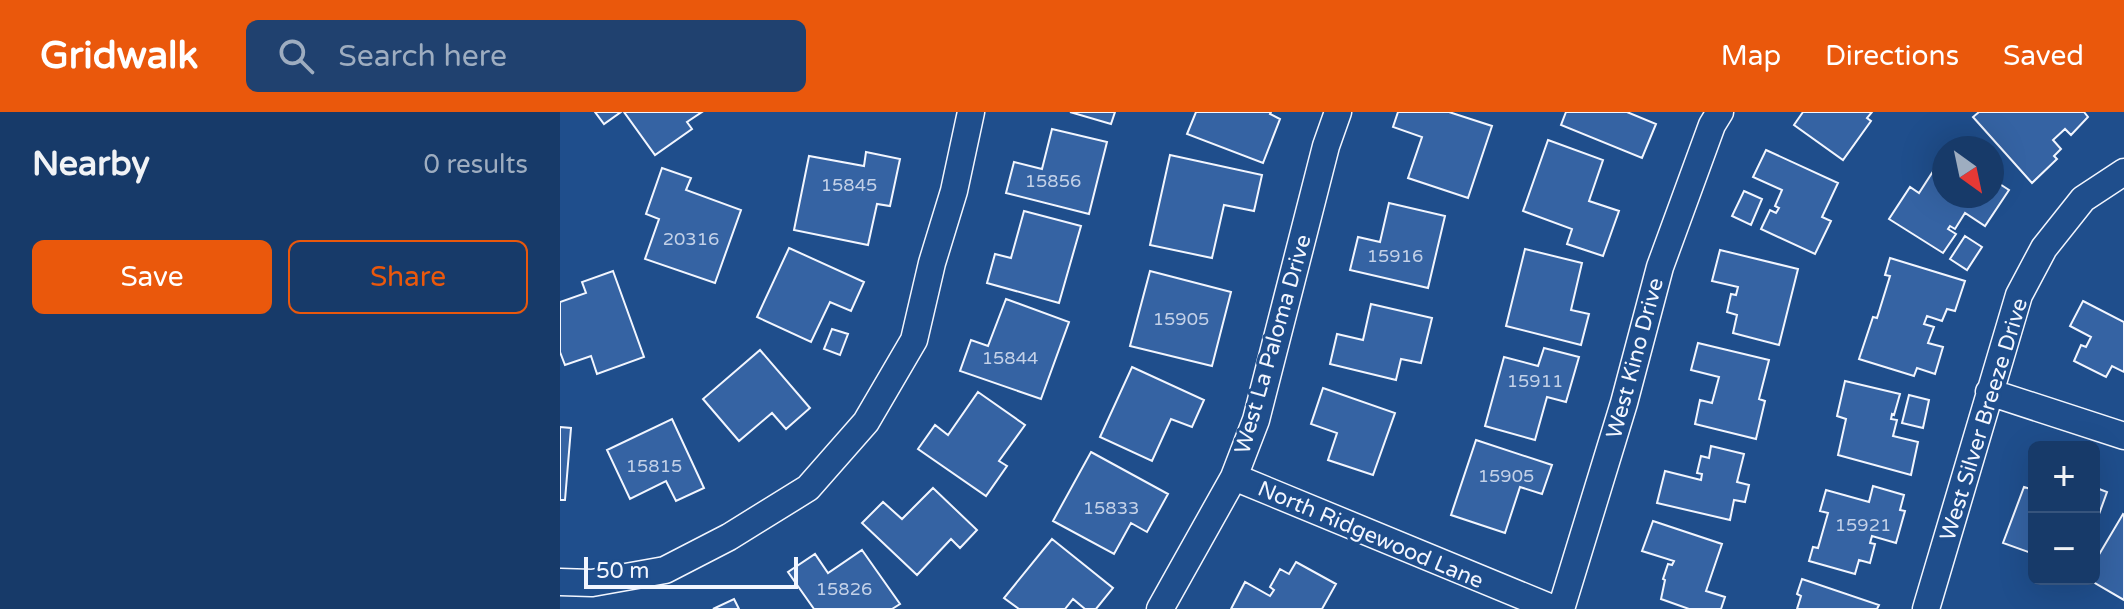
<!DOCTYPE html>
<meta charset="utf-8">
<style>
:root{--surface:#173a69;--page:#20416f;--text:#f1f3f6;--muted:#9eadc0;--line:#36547d;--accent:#ea580c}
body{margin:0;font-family:"Varela Round",sans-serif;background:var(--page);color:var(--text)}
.controls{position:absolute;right:24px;bottom:24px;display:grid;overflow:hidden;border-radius:12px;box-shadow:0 8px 32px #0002}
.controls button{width:72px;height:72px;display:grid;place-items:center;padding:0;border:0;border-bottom:2px solid var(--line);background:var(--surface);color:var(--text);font:40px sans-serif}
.compass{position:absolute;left:1372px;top:24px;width:72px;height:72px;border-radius:50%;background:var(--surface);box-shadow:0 8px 32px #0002;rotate:147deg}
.scale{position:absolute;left:24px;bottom:20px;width:214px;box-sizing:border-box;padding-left:8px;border:4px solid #f2f6ff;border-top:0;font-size:22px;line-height:28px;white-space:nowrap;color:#f2f6ff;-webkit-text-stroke:6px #1f4e8c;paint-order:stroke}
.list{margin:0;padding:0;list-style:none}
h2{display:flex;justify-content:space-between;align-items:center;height:104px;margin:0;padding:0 32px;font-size:34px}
h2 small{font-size:26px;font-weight:400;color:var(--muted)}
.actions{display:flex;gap:16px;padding:24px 32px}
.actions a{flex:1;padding:18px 0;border:2px solid var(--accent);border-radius:12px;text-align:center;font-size:28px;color:var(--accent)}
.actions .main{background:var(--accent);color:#fff}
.icon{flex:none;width:44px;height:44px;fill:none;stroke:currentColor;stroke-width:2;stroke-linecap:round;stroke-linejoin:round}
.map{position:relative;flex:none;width:1564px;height:497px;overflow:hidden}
header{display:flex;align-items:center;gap:48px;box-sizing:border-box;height:112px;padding:0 40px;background:var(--accent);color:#fff}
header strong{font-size:38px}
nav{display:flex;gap:44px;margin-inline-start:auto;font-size:28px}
.search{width:560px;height:72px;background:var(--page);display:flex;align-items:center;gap:20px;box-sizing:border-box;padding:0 28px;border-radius:12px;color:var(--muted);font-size:30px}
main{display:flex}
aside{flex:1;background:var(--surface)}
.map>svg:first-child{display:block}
.building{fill:#3563a3;stroke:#f2f6ff;stroke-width:2}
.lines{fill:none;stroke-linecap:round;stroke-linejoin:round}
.street-casing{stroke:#f2f6ff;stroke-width:29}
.street{stroke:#1f4e8c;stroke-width:26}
.labels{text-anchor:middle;stroke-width:6;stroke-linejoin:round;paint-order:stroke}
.number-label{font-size:18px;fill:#c3d1e8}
.street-label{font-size:22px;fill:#f2f6ff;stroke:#1f4e8c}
</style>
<header>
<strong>Gridwalk</strong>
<div class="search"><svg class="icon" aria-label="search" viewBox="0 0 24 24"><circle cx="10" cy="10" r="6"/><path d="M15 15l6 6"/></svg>Search here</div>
<nav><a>Map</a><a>Directions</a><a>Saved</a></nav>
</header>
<main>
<aside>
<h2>Nearby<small>0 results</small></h2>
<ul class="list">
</ul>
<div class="actions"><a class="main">Save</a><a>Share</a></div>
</aside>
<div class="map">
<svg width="1564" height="497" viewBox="0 0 1564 497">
<rect width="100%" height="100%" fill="#1f4e8c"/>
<path class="building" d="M35,0H61L44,12Z
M64,0H142L127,10L132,17L95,43Z
M510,0H555L551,12Z
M636,0H711L710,2L720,7L703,51L627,22Z
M838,0H889L932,14L908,86L848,66L862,25L833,15Z
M1006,0H1067L1096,12L1082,46L1001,13Z
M1243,0H1312L1307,6L1311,9L1283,48L1234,13Z
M1419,0H1524L1528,5L1511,23L1505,17L1493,28L1501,37L1494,44L1497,47L1472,71L1413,5Z
M492,17L547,30L529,102L446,81L454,50L482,57Z
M988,28L1043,48L1029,89L1059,99L1043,144L1007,132L1012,117L963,99Z
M1206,38L1278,71L1262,105L1271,109L1255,142L1201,117L1210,98L1216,101L1219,96L1215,94L1222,78L1193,65Z
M306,40L340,47L330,94L317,92L308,133L234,118L249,44L304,54Z
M610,43L702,63L694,99L664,93L652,146L590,133Z
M1379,50L1384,53V84H1432V67L1449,78L1425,114L1405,101L1395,117L1390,114L1388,117L1396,122L1383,141L1329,107L1350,75L1359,81Z
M102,56L131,66L126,78L181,98L155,171L85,147L99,107L86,102Z
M1184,79L1202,87L1191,113L1172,104Z
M829,91L885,104L868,176L790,158L798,125L820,130Z
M464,99L521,114L499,191L427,171L435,142L451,146Z
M1405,124L1422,135L1407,158L1390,147Z
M229,136L304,170L291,199L270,190L251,230L197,205Z
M965,137L1022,151L1011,198L1029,202L1021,233L946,214Z
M1160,138L1238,157L1219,233L1173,221L1177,203L1167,200L1171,182L1176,183L1178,175L1152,169Z
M1330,146L1405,169L1395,199L1387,197L1382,209L1367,204L1364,212L1374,215L1368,231L1383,235L1375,262L1357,256L1354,264L1299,247L1313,205L1317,206L1330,164L1325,163Z
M53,159L84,245L37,262L31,244L5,253L0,240V190L26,181L22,170Z
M590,159L671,180L652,254L570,234Z
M446,187L509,210L481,287L400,259L411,228L428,234Z
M1523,189L1564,210V260L1552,254L1546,265L1514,249L1521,233L1526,235L1531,225L1510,214Z
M811,192L872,206L861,251L841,247L836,268L770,252L777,222L803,228Z
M272,217L288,222L280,243L264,237Z
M1138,231L1209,248L1199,287L1205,289L1196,327L1135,312L1140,288L1152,291L1159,265L1131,258Z
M984,236L1019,245L1006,290L987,285L975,328L925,314L944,245L978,254Z
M200,238L250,296L226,317L212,301L179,329L143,287Z
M572,255L644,288L632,315L611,307L592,349L540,325Z
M1285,269L1340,282L1334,303L1332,302L1331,307L1337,308L1333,324L1358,330L1351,363L1278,343L1286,307L1277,304Z
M763,276L835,301L813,363L768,348L777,321L751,312Z
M418,280L465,313L439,349L447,354L426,384L358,337L375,313L388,323Z
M1349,283L1369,288L1363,316L1342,311Z
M112,307L144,376L116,389L106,369L70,387L47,338Z
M0,315L11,316L5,388H0Z
M916,328L992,353L982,382L960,375L945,421L891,403Z
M1151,334L1184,342L1177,370L1189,373L1185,390L1174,388L1170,408L1097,391L1105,359L1141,368L1142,362L1137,361L1141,344L1149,346Z
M531,340L608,382L587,420L571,411L554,442L493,409Z
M1313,374L1344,383L1340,398L1345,399L1336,431L1312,424L1310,431L1315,432L1310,451L1299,448L1295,462L1249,449L1253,435L1258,436L1268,401L1260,399L1266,378L1309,390Z
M1464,375L1474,378V442L1443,431Z
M1534,375L1547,380L1534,416Z
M373,376L417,418L400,436L391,427L357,463L302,411L323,390L342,407Z
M1563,402L1564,403V488L1528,467H1534V451Z
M1093,409L1162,432L1146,479L1165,485L1161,497H1129L1101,487L1105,468L1103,467L1108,452L1112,453L1114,449L1082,439Z
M492,427L553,476L536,497H525L513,487L505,497H459L444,486Z
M302,438L340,492L332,497H254L228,460L255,442L268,461Z
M736,450L776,472L762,497H671L685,470L710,484L714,478L710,475L720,457L729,462Z
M1242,467L1319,493L1317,497H1237L1241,484L1237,482Z
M174,487L179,497H153Z"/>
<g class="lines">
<g class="street-casing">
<path id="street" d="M1429,280L1564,324
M674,365L994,497
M0,470L32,471L105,458L169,425L248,376L306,310L354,228L372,151L394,79L411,0
M600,497L674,365L696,308L766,34L778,0
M1001,497L1064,291L1100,155L1152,13L1160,0
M1366,497L1459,183L1484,136L1523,87L1564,60"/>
</g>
<use href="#street" class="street"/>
</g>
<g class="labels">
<g class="number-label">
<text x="493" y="75">15856</text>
<text x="289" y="79">15845</text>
<text x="131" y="133">20316</text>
<text x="835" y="150">15916</text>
<text x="621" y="213">15905</text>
<text x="450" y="252">15844</text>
<text x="975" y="275">15911</text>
<text x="94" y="360">15815</text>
<text x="946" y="370">15905</text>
<text x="551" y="402">15833</text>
<text x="1303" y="419">15921</text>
<text x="284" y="483">15826</text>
</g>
<g class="street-label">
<text transform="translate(712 232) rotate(-74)" y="8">West La Paloma Drive</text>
<text transform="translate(1074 246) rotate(-75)" y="8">West Kino Drive</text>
<text transform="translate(1423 307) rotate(-73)" y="8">West Silver Breeze Drive</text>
<text transform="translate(811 422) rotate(23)" y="8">North Ridgewood Lane</text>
</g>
</g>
</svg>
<div class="controls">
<button>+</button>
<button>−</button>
</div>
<svg class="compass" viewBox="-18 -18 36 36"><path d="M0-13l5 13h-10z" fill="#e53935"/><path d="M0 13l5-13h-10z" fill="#9eadc0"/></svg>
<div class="scale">50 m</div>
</div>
</main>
